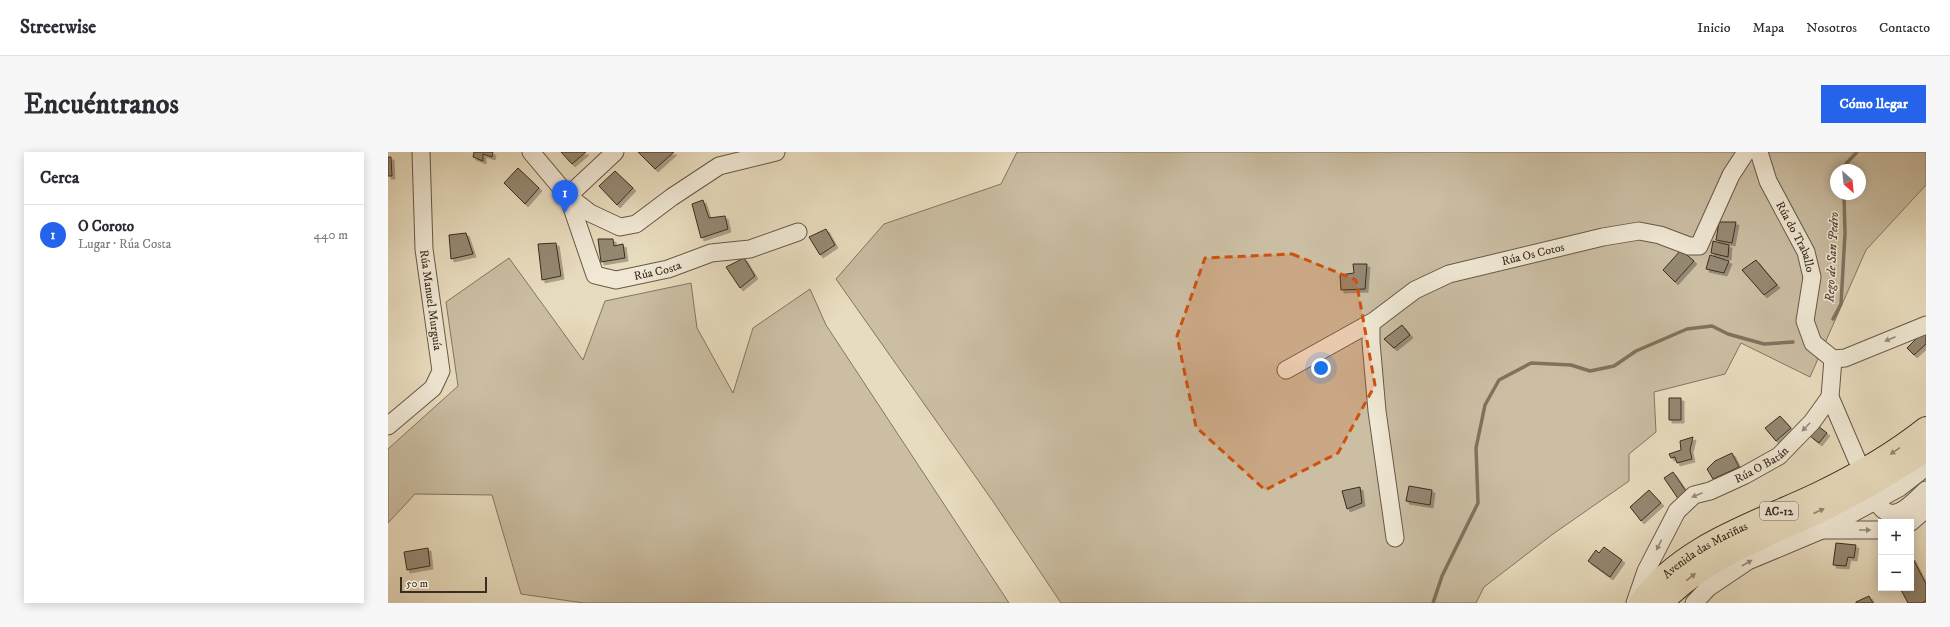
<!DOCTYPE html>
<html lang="es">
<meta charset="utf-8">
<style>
:root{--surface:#fff;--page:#f7f7f7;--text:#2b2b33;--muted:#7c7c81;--line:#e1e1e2;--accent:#2563eb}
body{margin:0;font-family:"IM FELL DW Pica",serif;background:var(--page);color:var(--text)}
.controls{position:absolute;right:12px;bottom:12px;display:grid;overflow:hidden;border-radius:0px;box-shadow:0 2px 10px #0003}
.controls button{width:36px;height:36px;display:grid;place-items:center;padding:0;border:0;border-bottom:1px solid var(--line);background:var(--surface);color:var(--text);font:20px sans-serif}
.compass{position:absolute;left:1442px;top:12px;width:36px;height:36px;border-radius:50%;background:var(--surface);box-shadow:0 2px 10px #0003;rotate:153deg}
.scale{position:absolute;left:12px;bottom:10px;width:87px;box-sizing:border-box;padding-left:4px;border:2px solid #3c2c20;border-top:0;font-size:11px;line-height:14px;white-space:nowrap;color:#3c2c20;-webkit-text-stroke:3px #f0e8d5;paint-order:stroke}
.you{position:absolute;left:933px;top:216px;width:14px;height:14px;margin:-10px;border:3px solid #fff;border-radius:50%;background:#1a73e8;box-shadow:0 0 0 6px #1a73e833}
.badge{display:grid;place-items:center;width:26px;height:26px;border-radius:50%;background:var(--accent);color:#fff;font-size:13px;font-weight:700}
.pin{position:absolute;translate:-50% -33px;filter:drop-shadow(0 1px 2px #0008)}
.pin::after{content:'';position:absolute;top:21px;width:14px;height:12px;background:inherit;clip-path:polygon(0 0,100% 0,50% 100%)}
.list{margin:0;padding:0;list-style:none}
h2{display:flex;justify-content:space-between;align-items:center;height:52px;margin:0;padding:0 16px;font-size:17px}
h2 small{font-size:13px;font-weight:400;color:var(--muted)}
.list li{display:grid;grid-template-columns:26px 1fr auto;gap:12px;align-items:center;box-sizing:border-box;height:60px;padding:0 16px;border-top:1px solid var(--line)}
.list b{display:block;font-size:15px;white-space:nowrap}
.list p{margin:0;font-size:13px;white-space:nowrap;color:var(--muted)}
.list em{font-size:13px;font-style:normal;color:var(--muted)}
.map{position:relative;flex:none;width:1538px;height:451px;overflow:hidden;border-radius:0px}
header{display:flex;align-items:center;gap:24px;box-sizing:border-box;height:56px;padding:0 20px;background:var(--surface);border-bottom:1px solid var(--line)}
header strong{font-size:19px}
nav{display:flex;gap:22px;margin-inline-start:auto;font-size:14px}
.intro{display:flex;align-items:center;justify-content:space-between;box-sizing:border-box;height:96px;padding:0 24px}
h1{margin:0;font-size:28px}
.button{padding:10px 18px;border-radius:0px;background:var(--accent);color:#fff;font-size:14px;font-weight:700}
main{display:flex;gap:24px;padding:0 24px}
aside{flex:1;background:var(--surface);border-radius:0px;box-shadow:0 2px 10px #0003}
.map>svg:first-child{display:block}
.green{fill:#cbbea3;stroke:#847562;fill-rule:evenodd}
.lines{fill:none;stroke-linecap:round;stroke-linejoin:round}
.stream{stroke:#80725e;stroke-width:3.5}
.building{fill:#958872;stroke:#3c2c20;filter:url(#shadow)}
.minor-casing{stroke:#675848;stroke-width:19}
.highway-casing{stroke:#3c2c20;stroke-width:24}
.minor{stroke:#f0e8d5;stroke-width:17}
.highway{stroke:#e8dcbe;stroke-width:22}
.oneway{fill:#968a7a}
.oneway2{fill:#92846f}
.marked{fill:#ce520f;fill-opacity:0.2;stroke:#ce520f;stroke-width:3;stroke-dasharray:8 5;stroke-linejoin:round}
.labels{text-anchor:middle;stroke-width:3;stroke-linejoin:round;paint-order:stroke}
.shield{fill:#f0e8d5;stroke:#726456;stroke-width:1}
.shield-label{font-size:11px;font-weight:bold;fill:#3c2c20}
.street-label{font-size:12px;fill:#3c2c20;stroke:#f0e8d5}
.water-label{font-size:13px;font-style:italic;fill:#58493a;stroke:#f0e8d5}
</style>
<header>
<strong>Streetwise</strong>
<nav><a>Inicio</a><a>Mapa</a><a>Nosotros</a><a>Contacto</a></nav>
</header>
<div class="intro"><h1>Encuéntranos</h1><a class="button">Cómo llegar</a></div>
<main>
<aside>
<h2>Cerca<small></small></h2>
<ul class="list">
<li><span class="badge">1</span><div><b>O Coroto</b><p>Lugar · Rúa Costa</p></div><em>440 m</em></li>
</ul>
</aside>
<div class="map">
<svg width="1538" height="451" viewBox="0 0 1538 451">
<defs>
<filter id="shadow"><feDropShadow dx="3" dy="3" stdDeviation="0" flood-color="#0004"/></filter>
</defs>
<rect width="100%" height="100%" fill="#e8dcbe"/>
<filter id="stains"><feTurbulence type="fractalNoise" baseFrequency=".005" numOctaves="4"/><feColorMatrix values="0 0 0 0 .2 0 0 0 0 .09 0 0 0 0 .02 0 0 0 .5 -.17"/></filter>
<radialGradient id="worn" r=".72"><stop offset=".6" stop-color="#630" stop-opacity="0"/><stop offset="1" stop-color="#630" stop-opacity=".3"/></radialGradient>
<path class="green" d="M629,0H1538V33L1478,98L1422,225L1353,191L1337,222L1266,240L1268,280L1241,302V329L1165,382L1096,435L1088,451H673L604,348L448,127L496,72L613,32ZM1448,18H1472V42H1448Z
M121,106L195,208L217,149L303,131L309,176L345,241L365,176L422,137L438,173L621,451H196L133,442L104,343L27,342L0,371V297L70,234L58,150Z"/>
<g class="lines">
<path class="stream" d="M1456,18L1455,15L1469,0
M1445,167L1453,152L1457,81L1456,42
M1045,451L1054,424L1090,351L1088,296L1097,253L1111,228L1143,211L1183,213L1202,219L1226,214L1248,199L1299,177L1324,174L1340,182L1376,192L1405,190"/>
</g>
<path class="building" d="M86,0H105L104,5L95,2V9L85,5Z
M173,0H198L184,12Z
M250,0H286L267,17Z
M0,5H3L4,24H0Z
M130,16L151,36L137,52L116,31Z
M227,19L245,36L229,53L211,34Z
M315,48L321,66L337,64L340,77L313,86L304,52Z
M1331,70H1348L1344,91L1328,88Z
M438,77L447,93L432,103L421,85Z
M78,81L85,102L63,107L61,83Z
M210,87H225L226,94L235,92L237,106L213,110Z
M1325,89L1341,93L1340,105L1323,101Z
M168,91L173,124L154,128L150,92Z
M1293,98L1306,109L1287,130L1275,118Z
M1322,103L1341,109L1336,121L1318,117Z
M356,106L367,124L352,136L338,115Z
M1368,108L1389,133L1376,143L1354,118Z
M965,112H979L977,137L953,138L952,123L966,121Z
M1014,173L1022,183L1006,196L996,187Z
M1538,180V192L1526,203L1519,196L1532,183Z
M1281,246H1293V268H1281Z
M1392,264L1403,276L1388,289L1377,276Z
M1430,274L1439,281L1431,291L1422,284Z
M1305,285L1302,298L1304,307L1289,311L1287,305L1283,306L1281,302L1293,298L1292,289Z
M1344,301L1351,315L1325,327L1319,317L1327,309Z
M1285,320L1300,342L1291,348L1276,326Z
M1021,334L1044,338L1042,353L1018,349Z
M972,335L974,351L959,357L954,339Z
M1261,338L1273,351L1253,369L1242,355Z
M1448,391L1468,393L1466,406L1460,405L1458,414L1445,413Z
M1216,395L1234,408L1222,425L1200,409L1208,398L1211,401Z
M40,396L42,414L19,418L16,400Z
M1524,405L1538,432V449L1534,451H1520L1512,436H1523Z
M1481,444L1485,451H1468V450Z"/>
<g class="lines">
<g class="minor-casing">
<g id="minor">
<path d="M143,0L180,44L202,61L232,75L248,72L284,45L331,14L388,0"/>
<path id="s1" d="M227,0L180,44L207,123L228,128L280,117L323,101L362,97L410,80"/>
<path id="s2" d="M1371,0L1380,29L1418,100L1424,125L1417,169L1425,191L1445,207L1457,206L1538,173"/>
<path d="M983,171V190L989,259L1007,386"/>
<path d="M1445,207L1442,245L1469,308"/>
<path id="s3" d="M898,218L986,169L1027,138L1061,122L1215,85L1251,79L1272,83L1301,94H1311L1343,23L1358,0"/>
<path d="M0,274L45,236L53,219L36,97L33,0"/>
<path d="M1491,353C1506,374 1525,350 1538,338"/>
<path d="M1523,370L1538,357"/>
<path d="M1436,378H1493"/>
<path id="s4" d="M1247,451L1258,419L1289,359L1306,343L1322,339L1357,323L1391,304L1424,270L1442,245"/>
<path d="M1306,451L1320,436L1360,409L1434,378L1511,336L1538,315"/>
</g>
</g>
<g class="highway-casing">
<g id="highway">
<path id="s5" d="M1252,451C1293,393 1368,371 1429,342C1467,324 1505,302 1538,276"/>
<path d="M1274,451C1318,405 1377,385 1433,359C1470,341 1504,321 1538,298"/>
</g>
</g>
<use href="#minor" class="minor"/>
<use href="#highway" class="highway"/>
</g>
<defs><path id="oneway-solid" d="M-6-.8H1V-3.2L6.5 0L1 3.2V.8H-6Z"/></defs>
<g class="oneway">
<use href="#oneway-solid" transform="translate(1502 187) rotate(157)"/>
<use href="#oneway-solid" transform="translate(1418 275) rotate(134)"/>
<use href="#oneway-solid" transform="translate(1309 343) rotate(157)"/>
<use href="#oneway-solid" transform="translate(1477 378)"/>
<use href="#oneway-solid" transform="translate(1271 393) rotate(116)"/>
<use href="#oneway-solid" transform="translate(1359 411) rotate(-30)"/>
</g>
<g class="oneway2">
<use href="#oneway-solid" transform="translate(1507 299) rotate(145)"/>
<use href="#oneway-solid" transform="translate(1431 359) rotate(-25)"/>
<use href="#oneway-solid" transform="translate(1303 425) rotate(-38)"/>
</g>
<path class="marked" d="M904,102L968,128L987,233L950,301L877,338L808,275L789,184L817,106Z"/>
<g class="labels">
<rect class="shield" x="1372" y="350" width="38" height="18" rx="3"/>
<g class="shield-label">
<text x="1391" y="363">AC-12</text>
</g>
<g class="street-label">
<text dy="4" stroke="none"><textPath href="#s2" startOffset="93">Rúa do Traballo</textPath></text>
<text dy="4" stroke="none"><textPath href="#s3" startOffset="276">Rúa Os Cotos</textPath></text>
<text dy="4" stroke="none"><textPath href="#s1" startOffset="212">Rúa Costa</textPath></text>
<text transform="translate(43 148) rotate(82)" y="4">Rúa Manuel Murguía</text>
<text dy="4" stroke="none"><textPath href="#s4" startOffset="199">Rúa O Batán</textPath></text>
<text dy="4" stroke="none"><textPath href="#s5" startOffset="85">Avenida das Mariñas</textPath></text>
</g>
<g class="water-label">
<text transform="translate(1443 105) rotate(-87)" y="5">Rego de San Pedro</text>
</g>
</g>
<rect width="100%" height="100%" filter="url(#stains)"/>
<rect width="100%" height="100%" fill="url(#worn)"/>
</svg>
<div class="controls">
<button>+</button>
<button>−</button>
</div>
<svg class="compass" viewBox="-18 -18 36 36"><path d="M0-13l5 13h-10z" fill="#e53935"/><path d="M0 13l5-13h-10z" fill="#7c7c81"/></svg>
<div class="scale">50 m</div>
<div class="you"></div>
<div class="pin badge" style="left:177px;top:61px">1</div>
</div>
</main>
